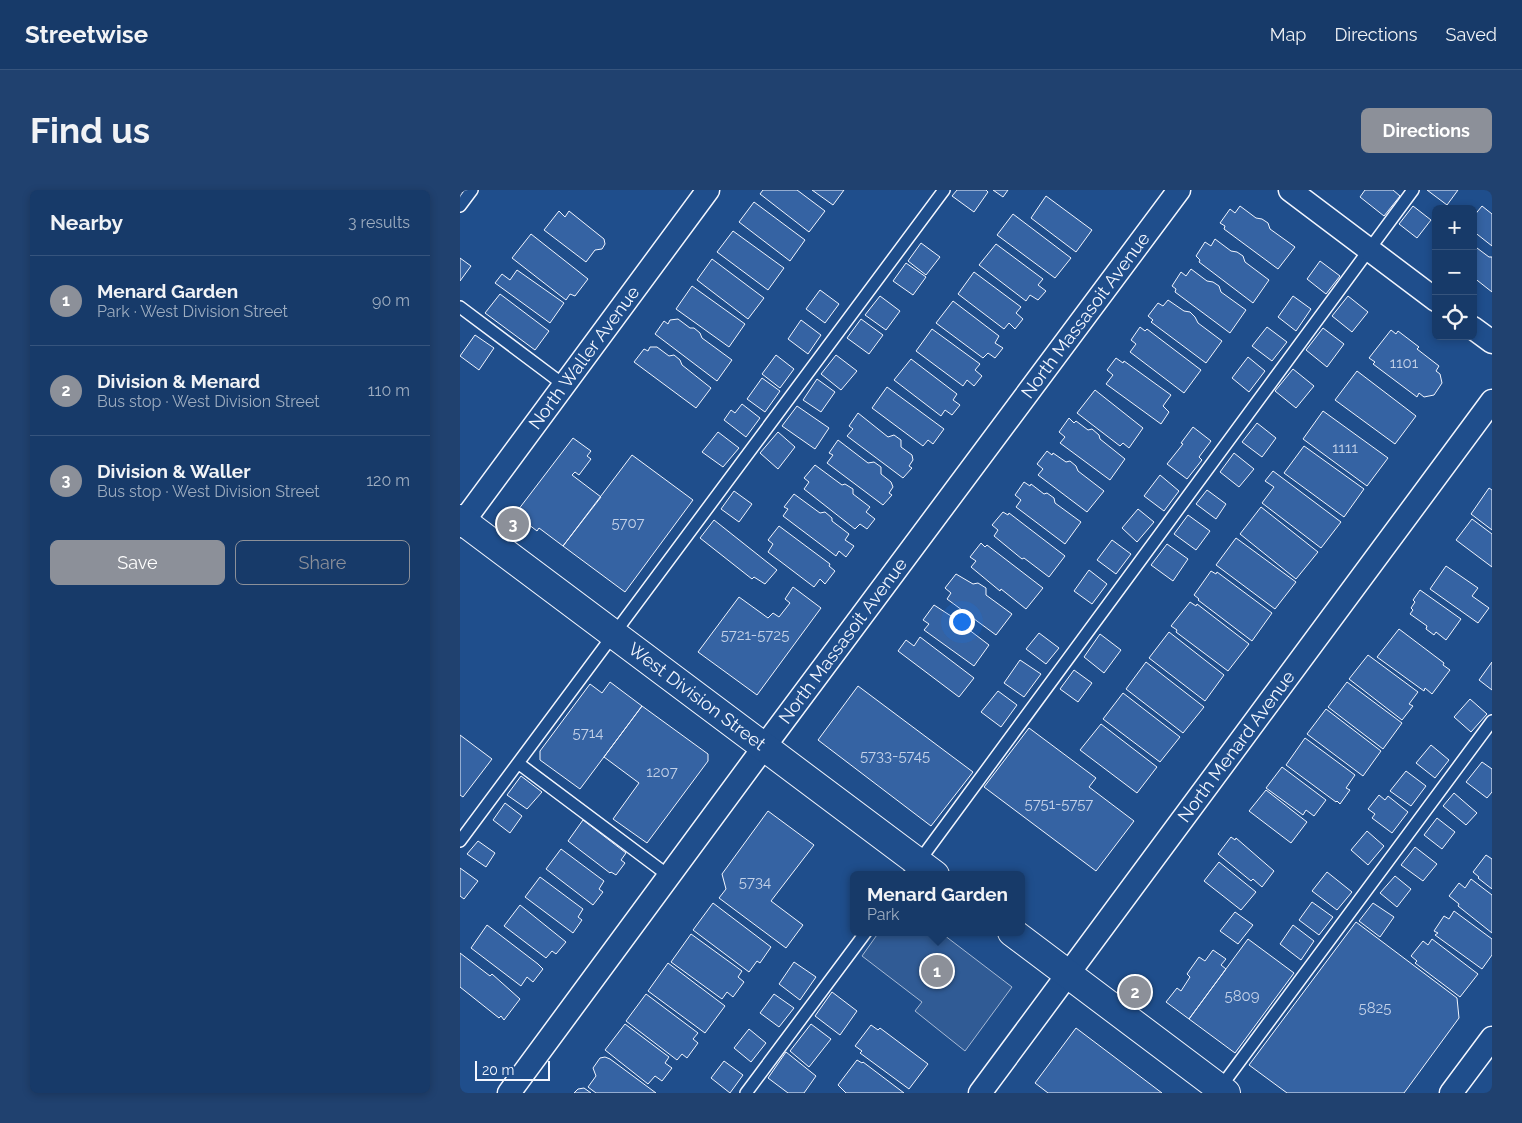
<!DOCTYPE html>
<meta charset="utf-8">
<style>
:root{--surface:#173a69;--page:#20416f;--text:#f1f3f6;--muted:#9eadc0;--line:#36547d;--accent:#8c9099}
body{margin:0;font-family:Raleway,sans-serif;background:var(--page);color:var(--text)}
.controls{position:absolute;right:15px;top:15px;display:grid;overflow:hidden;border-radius:8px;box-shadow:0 2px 8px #0003}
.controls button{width:45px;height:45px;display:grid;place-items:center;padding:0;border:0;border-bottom:1px solid var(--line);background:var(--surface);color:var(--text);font:25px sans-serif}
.scale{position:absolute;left:15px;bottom:12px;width:75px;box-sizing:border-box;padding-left:5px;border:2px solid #f2f6ff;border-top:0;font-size:14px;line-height:18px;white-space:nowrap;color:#f2f6ff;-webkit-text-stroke:4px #1f4e8c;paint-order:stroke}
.you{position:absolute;left:501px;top:431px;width:18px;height:18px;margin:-12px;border:4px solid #fff;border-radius:50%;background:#1a73e8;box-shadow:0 0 0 8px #1a73e833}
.badge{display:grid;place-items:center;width:32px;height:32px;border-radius:50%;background:var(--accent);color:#fff;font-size:16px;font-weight:700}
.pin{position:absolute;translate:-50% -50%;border:2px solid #fff;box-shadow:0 1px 5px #0006}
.popup{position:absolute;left:390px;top:681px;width:175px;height:65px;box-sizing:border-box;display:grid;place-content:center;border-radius:8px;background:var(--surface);filter:drop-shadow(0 1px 4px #0005);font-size:16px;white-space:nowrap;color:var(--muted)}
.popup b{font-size:19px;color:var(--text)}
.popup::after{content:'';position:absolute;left:50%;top:100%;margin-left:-10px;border:10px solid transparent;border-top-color:var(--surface)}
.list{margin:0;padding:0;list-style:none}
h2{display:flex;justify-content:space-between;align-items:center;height:65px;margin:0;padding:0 20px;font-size:21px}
h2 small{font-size:16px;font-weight:400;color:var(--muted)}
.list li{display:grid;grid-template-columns:32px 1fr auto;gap:15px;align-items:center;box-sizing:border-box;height:90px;padding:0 20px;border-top:1px solid var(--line)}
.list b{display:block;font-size:19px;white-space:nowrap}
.list p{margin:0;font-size:16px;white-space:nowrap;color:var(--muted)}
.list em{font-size:16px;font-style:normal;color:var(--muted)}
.actions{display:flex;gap:10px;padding:15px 20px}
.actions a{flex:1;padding:11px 0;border:1px solid var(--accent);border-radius:8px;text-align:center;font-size:18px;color:var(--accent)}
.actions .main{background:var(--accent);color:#fff}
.icon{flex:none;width:28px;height:28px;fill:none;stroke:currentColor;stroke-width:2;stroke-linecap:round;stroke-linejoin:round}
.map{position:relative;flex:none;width:1032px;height:903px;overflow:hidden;border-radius:8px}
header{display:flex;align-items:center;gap:30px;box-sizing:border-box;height:70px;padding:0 25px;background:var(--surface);border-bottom:1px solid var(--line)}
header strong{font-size:24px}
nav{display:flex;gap:28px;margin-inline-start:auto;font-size:18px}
.intro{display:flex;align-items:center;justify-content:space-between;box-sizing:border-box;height:120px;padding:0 30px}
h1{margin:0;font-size:35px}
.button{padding:12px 22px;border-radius:8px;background:var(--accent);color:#fff;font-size:18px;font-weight:700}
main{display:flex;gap:30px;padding:0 30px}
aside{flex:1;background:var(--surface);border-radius:8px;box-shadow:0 2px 8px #0003}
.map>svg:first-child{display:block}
.green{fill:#305b95;stroke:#a8bbd7}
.building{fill:#3563a3;stroke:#f2f6ff}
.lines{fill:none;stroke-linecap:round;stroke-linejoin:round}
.service-casing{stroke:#f2f6ff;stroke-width:14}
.minor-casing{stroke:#f2f6ff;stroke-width:25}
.secondary-casing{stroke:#f2f6ff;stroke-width:30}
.service{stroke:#1f4e8c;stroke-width:11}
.minor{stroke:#1f4e8c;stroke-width:22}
.secondary{stroke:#1f4e8c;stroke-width:28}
.labels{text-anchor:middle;stroke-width:4;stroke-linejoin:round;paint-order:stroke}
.number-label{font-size:15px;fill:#c3d1e8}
.street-label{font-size:18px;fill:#f2f6ff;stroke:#1f4e8c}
</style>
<header>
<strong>Streetwise</strong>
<nav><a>Map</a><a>Directions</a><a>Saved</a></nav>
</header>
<div class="intro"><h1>Find us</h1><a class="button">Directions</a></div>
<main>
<aside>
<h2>Nearby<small>3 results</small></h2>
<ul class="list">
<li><span class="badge">1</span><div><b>Menard Garden</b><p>Park · West Division Street</p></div><em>90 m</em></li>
<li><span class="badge">2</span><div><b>Division &amp; Menard</b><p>Bus stop · West Division Street</p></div><em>110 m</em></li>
<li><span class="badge">3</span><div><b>Division &amp; Waller</b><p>Bus stop · West Division Street</p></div><em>120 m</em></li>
</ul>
<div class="actions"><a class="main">Save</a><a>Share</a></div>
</aside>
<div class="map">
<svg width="1032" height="903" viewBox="0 0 1032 903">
<rect width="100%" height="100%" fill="#1f4e8c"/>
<path class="green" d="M419,742H480L552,797L505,861L455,821L462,812L402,766Z"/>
<path class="building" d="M303,0H337L365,21L349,42L300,4Z
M352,0H384L373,15Z
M497,0H526L528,2L514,22L492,6Z
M533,0H548L543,7Z
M905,0H933L940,6L924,26L900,7Z
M967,0H998L987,15Z
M586,6L632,40L616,62L571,28Z
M294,12L345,50L330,71L279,32Z
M780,16L796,28L802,29L808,33L810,39L835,57L818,79L764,39L765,36L760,33L770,19L775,23Z
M953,16L971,30L957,48L939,34Z
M1022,16L1032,24V56L1013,41V27Z
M99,21L105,27L109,21L144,49L145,54L142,59L135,60L126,72L84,40Z
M553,24L611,68L595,88L537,45Z
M273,41L324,78L308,100L257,62Z
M71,44L128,89L115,106L110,104L106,110L52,68Z
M755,49L771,61L777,62L783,66L785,72L809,90L793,113L739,72L740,70L736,66L745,52L751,56Z
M461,53L480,67L466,85L448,71Z
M536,54L583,89L578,95L586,101L578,110L570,105L566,111L519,75Z
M1013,55L1029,67H1032V102L1013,87Z
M0,68L11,76L0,91Z
M252,69L304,108L288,129L237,90Z
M860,71L880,86L866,104L847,89Z
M446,73L466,87L453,105L433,91Z
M731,79L747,91L753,92L759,96L761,102L786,120L770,143L715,102L716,99L712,96L721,82L726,86Z
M57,80L104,113L90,133L35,93L42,84L50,90Z
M514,82L561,117L556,123L563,129L555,139L549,133L544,139L498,104Z
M232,96L285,134L269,157L216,119Z
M360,100L379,114L365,133L346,119Z
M40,104L89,141L75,160L25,123Z
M420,106L440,121L426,140L405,125Z
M833,106L851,119L836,141L818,127Z
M888,106L908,122L892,142L872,126Z
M708,110L724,121L730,122L735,127L738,133L762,151L746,173L691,132L693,130L688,126L698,113L703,116Z
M493,111L539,146L535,153L543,158L535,168L528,163L523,168L476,133Z
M218,129L230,138H234L240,143L242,148L272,170L257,191L195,144L204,131L208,134L210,130Z
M401,129L423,145L409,164L387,148Z
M341,130L361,145L348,164L328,149Z
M680,137L685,141L687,139L741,180L724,203L670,162L676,154L671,150Z
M807,137L827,152L812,171L792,156Z
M863,138L884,154L867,177L846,160Z
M472,139L520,174L515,180L522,186L514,196L507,190L503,196L456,161Z
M931,140L936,144L938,141L959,157L957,159L979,176L976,181L980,184L982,193L974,205L964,207L959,203L957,207L913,174L915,172L909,168Z
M15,145L34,158L19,180L0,166Z
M190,157H197L209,166L214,165L220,170L222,175L251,198L236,218L174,172L184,159L188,161Z
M316,165L334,179L320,198L302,184Z
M376,165L397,181L381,200L361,184Z
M788,167L805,181L789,202L772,188Z
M656,168L663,173L664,171L711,205L703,216L709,222L701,234L646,194L653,185L647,180Z
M451,169L497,204L493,210L500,215L492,225L485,220L481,226L434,190Z
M833,179L854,196L836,218L815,201Z
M897,181L956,226L935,254L875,210Z
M302,188L320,201L305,222L287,209Z
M357,189L375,202L361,222L343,210Z
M427,197L484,239L473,254L468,250L463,256L412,218Z
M635,200L683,238L669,258L663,253L660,256L617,223Z
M282,214L300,228L286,247L264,230L271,220L275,223Z
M337,216L369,238L355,259L322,236Z
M863,221L928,268L907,296L843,249Z
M398,223L428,247L434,245L441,250V257L452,265L453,270L449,276L452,278L443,288L387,246L393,239L389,236Z
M609,228L614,233L616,231L628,240L632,239L639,245L640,249L665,269L650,290L600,253L605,247L599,242Z
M797,233L816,248L802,267L782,252Z
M733,237L751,251L739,267L742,270L727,289L707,274L723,254L721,253Z
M258,242L279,258L263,277L242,262Z
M318,242L335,257L318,279L300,263Z
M113,248L131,261L127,266L131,269L119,285L115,282L112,285L141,307L103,356L79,338L77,341L55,324Z
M378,250L408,273L414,272L421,277V284L431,292L433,297L429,303L432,305L423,315L367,273L373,265L369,263Z
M844,256L904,299L884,327L824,283Z
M587,261L592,265L593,263L606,272L610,271L616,276L618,281L644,301L627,322L578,285L583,279L577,274Z
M774,263L794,279L779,297L760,282Z
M172,265L233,310L165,402L103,356Z
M355,275L382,295L385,294L393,299V304L410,317L406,322L415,329L407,339L400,334L395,339L344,299L349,292L344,288Z
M813,281L881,332L861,358L802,313L814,297L805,291Z
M700,285L719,301L704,321L684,306Z
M564,292L570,296L571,294L584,304L587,303L594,308L595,313L621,332L605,354L556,317L561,310L555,305Z
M1029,298L1032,300V340L1011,324Z
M747,300L766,314L756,329L736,314Z
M274,301L292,314L279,332L261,319Z
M334,304L360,323L365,322L372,328V331L389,344L385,350L394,356L386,367L379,361L376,366L323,326L328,319L324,317Z
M801,317L858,362L836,389L780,344Z
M678,319L694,332L677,352L662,338Z
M543,322L548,325L549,323L605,366L589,387L564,368L562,369L534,346L538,340L532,335Z
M728,325L750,341L736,360L714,344Z
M1012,329L1032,344V377L996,350Z
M254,330L317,380L305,394L294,387L292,389L240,348Z
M319,336L370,374L369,376L375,381L365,394L360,389L354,397L308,362L313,354L308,350Z
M776,348L836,392L815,419L756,375Z
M652,350L671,364L656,384L637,370Z
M521,353L525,357L527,355L583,398L566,419L541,399L540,401L511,377L516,371L510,367Z
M707,354L728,369L713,391L691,375Z
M986,376L1018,398L1012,406L1029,418L1018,433L970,399Z
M629,380L647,394L632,414L614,401Z
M751,381L756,384L757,382L812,423L792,451L738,410L739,409L734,405Z
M496,384L513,394L518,393L526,398V405L552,424L536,445L487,409L491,403L485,398Z
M333,397L361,418L297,505L238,462L279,407L308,428L313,423L319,427L330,413L325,409Z
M960,400L1001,429L986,450L976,442L974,445L966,439L967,436L950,424L953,420L951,418L955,412L953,410Z
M730,412L736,416L737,414L789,454L768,481L716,442L717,440L711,436Z
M474,415L491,426L495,425L503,429L504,436L529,455L514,476L464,440L469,434L463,430Z
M939,439L984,473L983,475L990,480L972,504L965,498L964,501L917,467Z
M709,442L764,485L745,511L689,468Z
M579,443L599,458L586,474L566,459Z
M640,444L661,460L644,483L624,467Z
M460,447L514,488L499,507L438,461L446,450L454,456Z
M908,465L958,502L949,514L953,516L942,530L889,489Z
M560,470L581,484L564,507L544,493Z
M686,472L744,517L723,543L666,499Z
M1032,472V500L1019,490Z
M614,480L632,493L618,512L600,499Z
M150,492L182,516L120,599L80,570V561L130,494L142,503Z
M887,492L942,533L923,559L868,517Z
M398,496L513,582L471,636L358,550Z
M538,501L557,515L541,537L521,522Z
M663,503L720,547L700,572L643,529Z
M1010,509L1027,524L1011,542L994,527Z
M182,516L248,564V571L187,653L153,629L179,593L144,567Z
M866,519L921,561L903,586L847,544Z
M641,534L697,577L677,603L620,560Z
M569,538L636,588L629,597L674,631L636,681L524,597Z
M0,545L32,569L3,607L0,605Z
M845,548L895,585L886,598L890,600L880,614L877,611L876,612L826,575Z
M971,555L989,570L975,588L956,573Z
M1022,572L1032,579V602L1027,608L1006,592Z
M822,577L866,610L854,626L846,620L843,625L806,598Z
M946,581L966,596L951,616L930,601Z
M61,586L82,602L67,619L47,605Z
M806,600L847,632L831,653L789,621Z
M994,603L1017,623L1006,635L983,616Z
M919,605L925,610L928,606L948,622L932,643L912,628L915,624L908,619Z
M45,613L62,626L50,643L33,630Z
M308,621L354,655L311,711L343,735L326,758L259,708L266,699L262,684Z
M977,628L995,642L982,659L964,645Z
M123,630L166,663L161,670L165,673L156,685L151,682L150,683L108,651Z
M907,641L924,656L908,675L891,660Z
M771,647L775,650L776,648L814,681L802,697L793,689L791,691L758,664Z
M18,651L35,663L26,677L7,664Z
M955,657L977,674L963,691L941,675Z
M101,659L144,691L139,699L143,702L133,715L86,679Z
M1026,665L1032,669V699L1018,688L1019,687L1013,682Z
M759,672L796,702L781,720L744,691Z
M0,678L18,691L4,709L0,706Z
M867,682L892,702L877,720L852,701Z
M935,686L951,699L937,717L920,703Z
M80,687L123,719L118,727L122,730L113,743L65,707Z
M1011,689L1032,705V743L998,716L999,714L989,706L999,693L1005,698Z
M852,712L873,727L859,745L839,730Z
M253,713L311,757L300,773L297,771L289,782L233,740Z
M913,713L934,727L920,747L899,731Z
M60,715L106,752L96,764L92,761L86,768L44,736Z
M994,721L1032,749V765L1022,779L975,745L978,743L974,741L984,726L989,729Z
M775,722L793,735L778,754L760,741Z
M896,732L997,808L999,828L944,903H827L789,875Z
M27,735L78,774L83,779L73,792L67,787L61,796L11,758Z
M833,735L854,751L841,770L820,754Z
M231,744L282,781L278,787L284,792L273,807L267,802L262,809L211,772Z
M788,749L834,783L775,863L729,829Z
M972,749L1018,784L1000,807L955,773L957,771L951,766L963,751L968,755Z
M753,760L766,769L761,775L766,779L729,829L706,812L717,798L721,801L730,787L727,784L739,767L745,771Z
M0,763L30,786L32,784L60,809L44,830L41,826L39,828L0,797Z
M334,772L356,787L340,810L319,794Z
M208,773L265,816L245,843L188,801Z
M372,802L397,821L380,845L355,826Z
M186,804L238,843L233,849L238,853L227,868L222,864L217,870L166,831Z
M314,804L334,818L319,837L300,823Z
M165,834L209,867L205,873L212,878L202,891L195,886L188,894L145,860Z
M351,834L371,849L349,877L330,861Z
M411,835L418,840L420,838L468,874L449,899L400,863L402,861L395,856Z
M616,838L702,903H588L575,893Z
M289,839L306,853L291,872L274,858Z
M326,862L356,886L344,903H328L308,888Z
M145,867L150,869L196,903H136L128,897L136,886L133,878L140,868Z
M397,870L402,873L403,872L444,903H386L378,895Z
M264,871L283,885L270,903L251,888Z
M124,898L131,903H114L118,899Z"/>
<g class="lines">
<g class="service-casing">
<path id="service" d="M0,16L12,0
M0,117L104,195
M58,573L209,686
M0,651L484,0
M449,685L953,0
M760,898L1032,531
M286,903L406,742"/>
</g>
<g class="minor-casing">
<g id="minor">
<path d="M830,0L976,110"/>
<path d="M1013,138L1032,152"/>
<path id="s1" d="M0,336L248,0"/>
<path id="s2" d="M49,903L304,557L719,0"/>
<path id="s3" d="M520,903L1032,211"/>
<path d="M991,903L1032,848"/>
</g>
</g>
<g class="secondary-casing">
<g id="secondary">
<path id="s4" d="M0,329L475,685"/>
<path d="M552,742L766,903"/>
</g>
</g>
<use href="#service" class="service"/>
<use href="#minor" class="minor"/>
<use href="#secondary" class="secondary"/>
</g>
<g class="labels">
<g class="number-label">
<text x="944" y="178">1101</text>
<text x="885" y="263">1111</text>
<text x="168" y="338">5707</text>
<text x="295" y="450">5721-5725</text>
<text x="128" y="548">5714</text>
<text x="435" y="571">5733-5745</text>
<text x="202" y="587">1207</text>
<text x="599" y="619">5751-5757</text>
<text x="295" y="697">5734</text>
<text x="782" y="811">5809</text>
<text x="915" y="823">5825</text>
</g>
<g class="street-label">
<text dy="6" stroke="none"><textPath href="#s2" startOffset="968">North Massasoit Avenue</textPath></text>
<text dy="6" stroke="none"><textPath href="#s1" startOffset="209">North Waller Avenue</textPath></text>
<text dy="6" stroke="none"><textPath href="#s2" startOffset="562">North Massasoit Avenue</textPath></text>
<text dy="6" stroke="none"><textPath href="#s4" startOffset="296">West Division Street</textPath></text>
<text dy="6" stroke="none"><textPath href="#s3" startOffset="431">North Menard Avenue</textPath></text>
</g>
</g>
</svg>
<div class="controls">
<button>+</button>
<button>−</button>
<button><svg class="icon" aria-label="locate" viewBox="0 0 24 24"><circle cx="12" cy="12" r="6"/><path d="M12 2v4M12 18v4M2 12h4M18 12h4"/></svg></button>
</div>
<div class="scale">20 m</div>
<div class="you"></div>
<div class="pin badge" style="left:477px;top:781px">1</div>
<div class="popup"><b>Menard Garden</b>Park</div>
<div class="pin badge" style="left:675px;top:802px">2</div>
<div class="pin badge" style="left:53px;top:334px">3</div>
</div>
</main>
